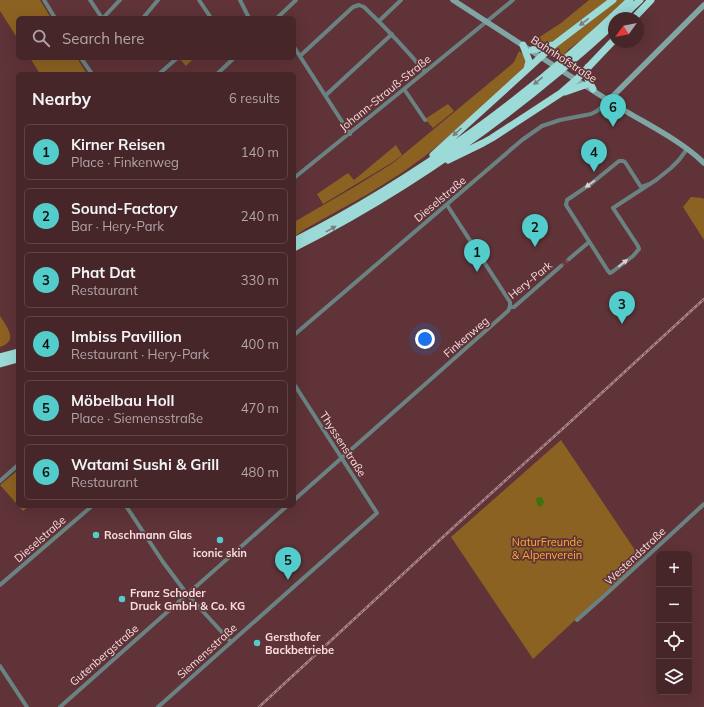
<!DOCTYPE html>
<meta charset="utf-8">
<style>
:root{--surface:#47262a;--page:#513236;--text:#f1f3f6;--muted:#b0a5a8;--line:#5f4347;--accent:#53cdcb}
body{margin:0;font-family:Mulish,sans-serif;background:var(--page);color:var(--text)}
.controls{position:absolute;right:12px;bottom:12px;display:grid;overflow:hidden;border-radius:6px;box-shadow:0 4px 16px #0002}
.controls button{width:36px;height:36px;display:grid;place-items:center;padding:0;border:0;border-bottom:1px solid var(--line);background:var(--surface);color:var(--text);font:20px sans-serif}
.compass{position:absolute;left:608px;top:12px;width:36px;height:36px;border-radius:50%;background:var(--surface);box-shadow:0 4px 16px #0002;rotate:237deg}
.you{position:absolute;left:425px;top:339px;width:14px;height:14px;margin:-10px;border:3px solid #fff;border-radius:50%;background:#1a73e8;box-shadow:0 0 0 6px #1a73e833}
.badge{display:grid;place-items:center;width:26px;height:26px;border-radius:50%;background:var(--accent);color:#111;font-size:13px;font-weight:700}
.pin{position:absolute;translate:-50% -33px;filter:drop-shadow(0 1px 2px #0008)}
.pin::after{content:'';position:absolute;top:21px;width:14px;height:12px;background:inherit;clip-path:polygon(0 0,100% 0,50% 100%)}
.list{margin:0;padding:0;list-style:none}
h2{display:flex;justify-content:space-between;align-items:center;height:52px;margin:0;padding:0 16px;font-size:17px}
h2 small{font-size:13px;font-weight:400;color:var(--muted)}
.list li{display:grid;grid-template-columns:26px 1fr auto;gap:12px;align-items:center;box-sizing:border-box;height:56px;margin:0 8px 8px;padding:0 8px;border:1px solid var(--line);border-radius:6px}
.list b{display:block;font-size:15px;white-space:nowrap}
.list p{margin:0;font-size:13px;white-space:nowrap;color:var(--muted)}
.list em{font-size:13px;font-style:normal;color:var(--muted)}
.icon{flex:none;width:22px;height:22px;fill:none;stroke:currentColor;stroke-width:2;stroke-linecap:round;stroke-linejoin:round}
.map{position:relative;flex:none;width:704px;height:707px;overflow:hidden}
.search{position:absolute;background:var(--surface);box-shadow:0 4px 16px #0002;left:16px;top:16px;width:280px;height:44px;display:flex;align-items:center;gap:10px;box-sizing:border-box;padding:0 14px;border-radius:6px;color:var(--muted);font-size:15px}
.panel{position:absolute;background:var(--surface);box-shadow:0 4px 16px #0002;left:16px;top:72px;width:280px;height:436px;border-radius:6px}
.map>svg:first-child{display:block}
.green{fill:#8c6222}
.water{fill:#41710f}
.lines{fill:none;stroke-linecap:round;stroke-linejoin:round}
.street-tunnel{stroke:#764c51;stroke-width:4;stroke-dasharray:4 2;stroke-linecap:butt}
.street{stroke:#6a8382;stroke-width:4}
.secondary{stroke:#7fa6a5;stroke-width:5.5}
.highway{stroke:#9cdad8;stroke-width:7}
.rail-casing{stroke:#aa8689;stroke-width:2.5}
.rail{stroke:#5f3338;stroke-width:1;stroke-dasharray:3;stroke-linecap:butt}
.oneway{fill:#7a7e80}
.oneway2{fill:#e4d0d1}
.poi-dot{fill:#53cdcb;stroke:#5f3338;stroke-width:1.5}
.labels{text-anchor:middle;stroke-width:3.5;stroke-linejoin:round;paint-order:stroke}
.street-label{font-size:11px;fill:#f9dddf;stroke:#5f3338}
.poi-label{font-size:11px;font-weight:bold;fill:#f9dddf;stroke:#5f3338;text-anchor:start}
.park-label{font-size:11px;fill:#fcae31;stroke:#5f3338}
</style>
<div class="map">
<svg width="704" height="707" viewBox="0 0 704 707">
<rect width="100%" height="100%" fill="#5f3338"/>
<path class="green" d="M0,0H40L51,18H18V39L0,11Z
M589,0H608L556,39L551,42L537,46L529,43V40H530L538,38L561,23Z
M617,0H626L585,37L569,49L559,60L549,54L561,42Z
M519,51C526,56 526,60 525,68L447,138L425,156L403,172L368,194L305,229L294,237V222L356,186L393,163L512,64L514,62Z
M30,58H77L87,74H40Z
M179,58H197H194L186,66Z
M448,104L454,111L433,128L425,119Z
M396,145L402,155L393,162L323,204L317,194L348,173L354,180Z
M691,197L702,198L704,199V240L683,207Z
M0,316C7,327 19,341 0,347Z
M561,440L641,559L533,659L451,537Z
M18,470V506H29L23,511L0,485Z"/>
<path class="water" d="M540,497H542L544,502L543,505L540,507L538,506L536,500V498Z"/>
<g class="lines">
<path class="street-tunnel" d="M561,266L569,259"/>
<path class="street" d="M44,0L55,18
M90,0L102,18
M199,0L211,18
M240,0L249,18
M103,18L120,0
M143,18L158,0
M277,18L296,0
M379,21L401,0
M294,47L350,134
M300,56L353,7L359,5L364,7C386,28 406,49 425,72
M81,58L92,74
M159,74L176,59
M217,74L234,58
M404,89L425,120
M326,95L392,34
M294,178L404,89L513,0
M649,184L641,187L625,162L623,161H619L592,183L567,200L566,205L608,271L610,273L612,272L633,256L639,249L638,246L613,208L656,180L671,168L679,160L687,149
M569,259L589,242
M510,307H514L561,266
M294,335L522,140L542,126L560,120L591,114L597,111L609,100
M0,481L18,465
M294,500L508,311L510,307V302L447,205
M126,506L163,562L187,594L231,642
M0,585L92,506
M577,620L605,595L704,504
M0,666L27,707
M60,707L287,506
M158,707L377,513L294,384"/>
<path class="secondary" d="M453,0C508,36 562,71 617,106C646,124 679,139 704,163
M609,100L704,5"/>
<path class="highway" d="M621,18L640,0
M634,18L651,0
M523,45L529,61L527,69
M532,50L553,45
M588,67L587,77L593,89
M565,92L585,85
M433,155L555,44L613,0
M448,160L483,143L492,138L561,93L577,79L614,40
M294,241C416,179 532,94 630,0
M294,248C410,189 518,112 614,24
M0,357L18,352
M0,364L18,359"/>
<g class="rail-casing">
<path id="rail" d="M259,707L456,525L569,423L704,299"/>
</g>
<use href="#rail" class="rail"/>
</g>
<defs><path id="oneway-solid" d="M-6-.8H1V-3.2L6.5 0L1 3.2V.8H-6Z"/></defs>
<g class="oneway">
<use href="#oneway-solid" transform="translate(584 22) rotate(143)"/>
<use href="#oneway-solid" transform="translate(538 81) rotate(141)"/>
<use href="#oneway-solid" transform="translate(457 132) rotate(138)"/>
<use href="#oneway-solid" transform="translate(331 229) rotate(-29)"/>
</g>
<g class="oneway2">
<use href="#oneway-solid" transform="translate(590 184) rotate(144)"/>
<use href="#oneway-solid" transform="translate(623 263) rotate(-39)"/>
</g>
<g class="poi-dot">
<circle cx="96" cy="535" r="4"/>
<circle cx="220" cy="540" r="4"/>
<circle cx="122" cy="599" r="4"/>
<circle cx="257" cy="643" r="4"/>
</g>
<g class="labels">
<g class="street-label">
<text transform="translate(564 59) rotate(33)" y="4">Bahnhofstraße</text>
<text transform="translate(385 93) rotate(-39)" y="4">Johann-Strauß-Straße</text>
<text transform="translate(440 199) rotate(-40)" y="4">Dieselstraße</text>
<text transform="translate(530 280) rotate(-39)" y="4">Hery-Park</text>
<text transform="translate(466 337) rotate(-41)" y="4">Finkenweg</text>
<text transform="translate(343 444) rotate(57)" y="4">Thyssenstraße</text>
<text transform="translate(40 539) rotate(-41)" y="4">Dieselstraße</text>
<text transform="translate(635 556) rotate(-43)" y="4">Westendstraße</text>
<text transform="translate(207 651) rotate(-42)" y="4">Siemensstraße</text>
<text transform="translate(104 655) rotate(-41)" y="4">Gutenbergstraße</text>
</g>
<g class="poi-label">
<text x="104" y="539">Roschmann Glas</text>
<text x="220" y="557" text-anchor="middle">iconic skin</text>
<text x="130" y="597">Franz Schoder<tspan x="130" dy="13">Druck GmbH &amp; Co. KG</tspan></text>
<text x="265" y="641">Gersthofer<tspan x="265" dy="13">Backbetriebe</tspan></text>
</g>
<g class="park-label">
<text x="547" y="546">NaturFreunde<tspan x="547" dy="13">&amp; Alpenverein</tspan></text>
</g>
</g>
</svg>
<div class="controls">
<button>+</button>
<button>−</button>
<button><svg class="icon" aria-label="locate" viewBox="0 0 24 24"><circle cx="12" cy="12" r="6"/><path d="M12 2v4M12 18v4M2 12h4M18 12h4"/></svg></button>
<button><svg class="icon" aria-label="layers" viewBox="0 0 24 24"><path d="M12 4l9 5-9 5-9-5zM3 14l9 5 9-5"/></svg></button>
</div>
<svg class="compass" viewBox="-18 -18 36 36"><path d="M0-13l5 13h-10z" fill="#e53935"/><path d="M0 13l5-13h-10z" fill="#b0a5a8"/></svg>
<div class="you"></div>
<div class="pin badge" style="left:477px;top:272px">1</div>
<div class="pin badge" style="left:535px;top:247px">2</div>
<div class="pin badge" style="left:622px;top:324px">3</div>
<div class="pin badge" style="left:594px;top:172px">4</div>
<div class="pin badge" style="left:288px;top:580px">5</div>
<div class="pin badge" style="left:613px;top:127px">6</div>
<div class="search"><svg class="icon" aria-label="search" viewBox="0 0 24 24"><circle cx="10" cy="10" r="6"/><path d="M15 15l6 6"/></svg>Search here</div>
<section class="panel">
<h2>Nearby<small>6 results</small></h2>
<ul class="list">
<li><span class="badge">1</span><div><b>Kirner Reisen</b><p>Place · Finkenweg</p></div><em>140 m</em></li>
<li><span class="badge">2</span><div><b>Sound-Factory</b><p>Bar · Hery-Park</p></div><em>240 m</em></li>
<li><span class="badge">3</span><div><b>Phat Dat</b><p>Restaurant</p></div><em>330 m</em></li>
<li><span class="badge">4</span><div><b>Imbiss Pavillion</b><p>Restaurant · Hery-Park</p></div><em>400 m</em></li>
<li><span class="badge">5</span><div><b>Möbelbau Holl</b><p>Place · Siemensstraße</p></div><em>470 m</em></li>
<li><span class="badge">6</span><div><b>Watami Sushi &amp; Grill</b><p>Restaurant</p></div><em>480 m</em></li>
</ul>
</section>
</div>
